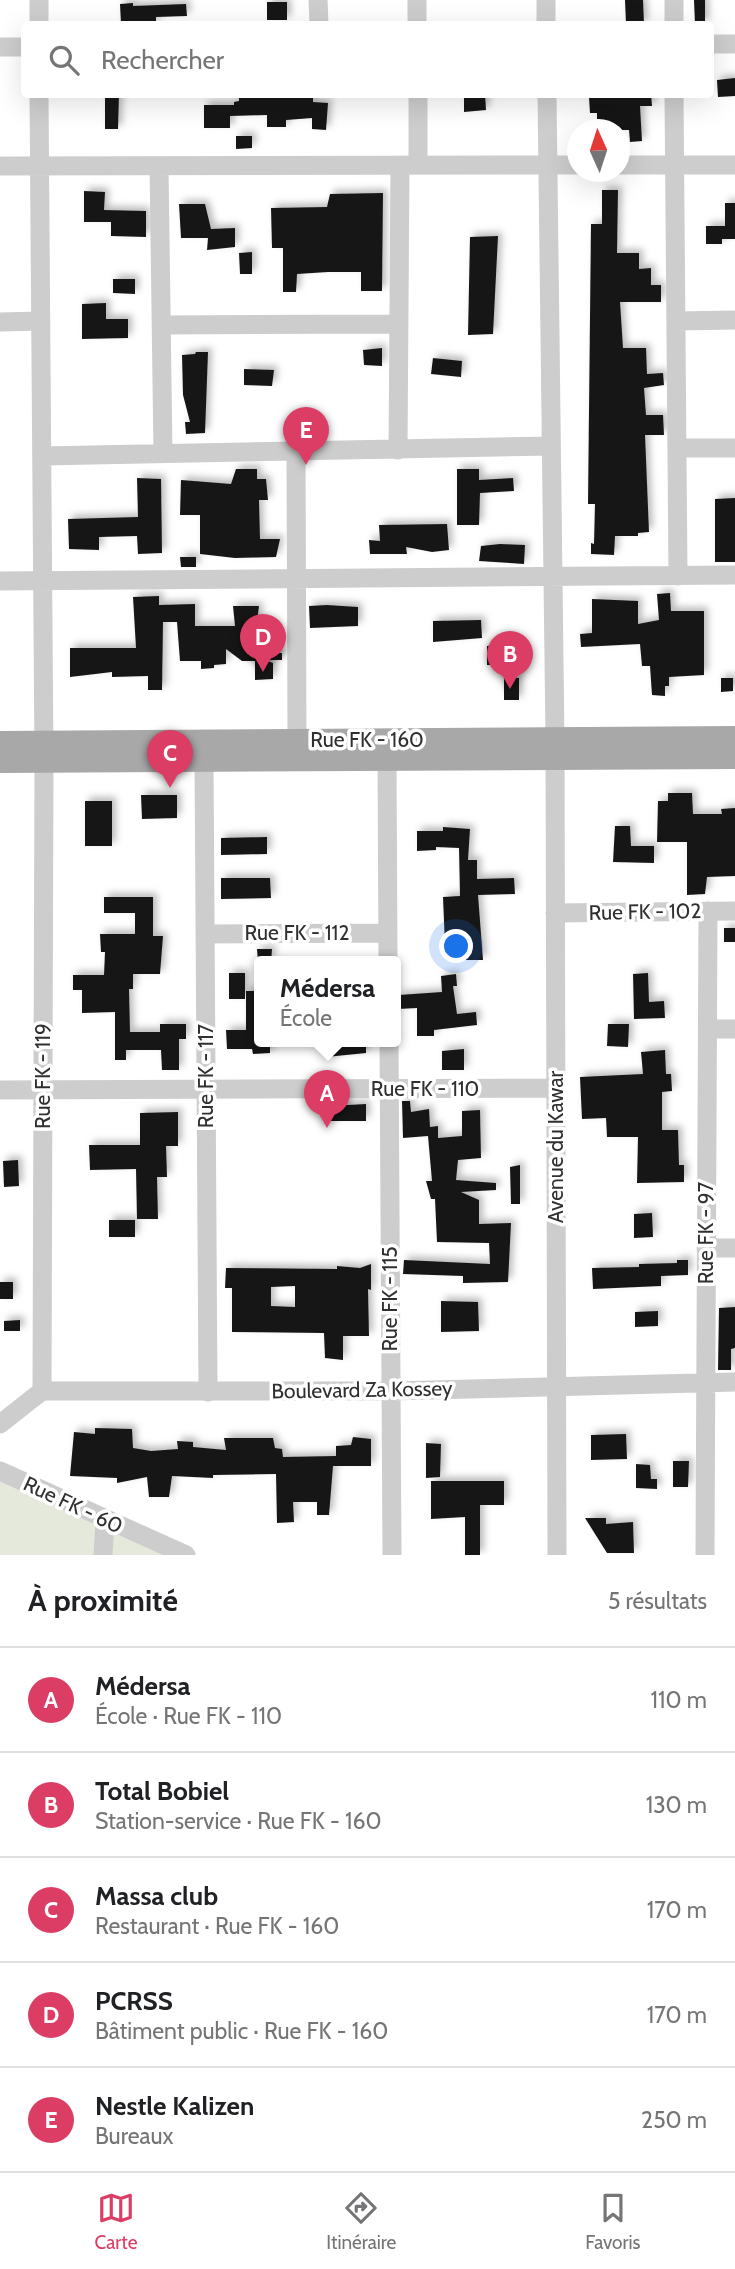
<!DOCTYPE html>
<html lang="fr">
<meta charset="utf-8">
<style>
:root{--surface:#fff;--page:#f2f2f2;--text:#202124;--muted:#757577;--line:#e0e0e0;--accent:#dc3d64}
body{margin:0;font-family:Cabin,sans-serif;background:var(--page);color:var(--text)}
.compass{position:absolute;left:567px;top:119px;width:63px;height:63px;border-radius:50%;background:var(--surface);box-shadow:0 7px 28px #0002;rotate:357deg}
.you{position:absolute;left:457px;top:947px;width:24px;height:24px;margin:-18px;border:5px solid #fff;border-radius:50%;background:#1a73e8;box-shadow:0 0 0 10px #1a73e833}
.badge{display:grid;place-items:center;width:46px;height:46px;border-radius:50%;background:var(--accent);color:#fff;font-size:23px;font-weight:700}
.pin{position:absolute;translate:-50% -58px;filter:drop-shadow(0 2px 4px #0008)}
.pin::after{content:'';position:absolute;top:37px;width:24px;height:21px;background:inherit;clip-path:polygon(0 0,100% 0,50% 100%)}
.popup{position:absolute;left:254px;top:956px;width:147px;height:91px;box-sizing:border-box;display:grid;place-content:center;border-radius:7px;background:var(--surface);filter:drop-shadow(0 2px 5px #0005);font-size:23px;white-space:nowrap;color:var(--muted)}
.popup b{font-size:26px;color:var(--text)}
.popup::after{content:'';position:absolute;left:50%;top:100%;margin-left:-14px;border:14px solid transparent;border-top-color:var(--surface)}
.list{margin:0;padding:0;list-style:none}
h2{display:flex;justify-content:space-between;align-items:center;height:91px;margin:0;padding:0 28px;font-size:30px}
h2 small{font-size:23px;font-weight:400;color:var(--muted)}
.list li{display:grid;grid-template-columns:46px 1fr auto;gap:21px;align-items:center;box-sizing:border-box;height:105px;padding:0 28px;border-top:2px solid var(--line)}
.list b{display:block;font-size:26px;white-space:nowrap}
.list p{margin:0;font-size:23px;white-space:nowrap;color:var(--muted)}
.list em{font-size:23px;font-style:normal;color:var(--muted)}
.icon{flex:none;width:38px;height:38px;fill:none;stroke:currentColor;stroke-width:2;stroke-linecap:round;stroke-linejoin:round}
.map{position:relative;flex:none;width:735px;height:1555px;overflow:hidden}
.search{position:absolute;background:var(--surface);box-shadow:0 7px 28px #0002;left:21px;right:21px;top:21px;height:77px;display:flex;align-items:center;gap:18px;box-sizing:border-box;padding:0 24px;border-radius:7px;color:var(--muted);font-size:26px}
.sheet{height:616px;background:var(--surface)}
nav{display:flex;justify-content:space-around;align-items:center;box-sizing:border-box;height:98px;border-top:2px solid var(--line);background:var(--surface);font-size:19px;color:var(--muted)}
nav a{display:grid;justify-items:center;gap:4px}
nav .on{color:var(--accent)}
.map>svg:first-child{display:block}
.green{fill:#e5e9dc}
.building{fill:#171717;fill-rule:evenodd;filter:url(#shadow)}
.lines{fill:none;stroke-linecap:round;stroke-linejoin:round}
.minor{stroke:#cdcdcd;stroke-width:19}
.major{stroke:#a8a8a8;stroke-width:24}
.labels{text-anchor:middle;stroke-width:7;stroke-linejoin:round;paint-order:stroke}
.street-label{font-size:21px;fill:#303030;stroke:#fff}
</style>
<div class="map">
<svg width="735" height="1555" viewBox="0 0 735 1555">
<defs>
<filter id="shadow"><feDropShadow dx="4" dy="-4" stdDeviation="3.5" flood-color="#0004"/></filter>
</defs>
<rect width="100%" height="100%" fill="#fff"/>
<path class="green" d="M0,1473L177,1555H0Z"/>
<path class="building" d="M625,0H643L644,24H626Z
M694,0H705V24H695Z
M267,2H287V20H267Z
M133,3V6L186,4L187,16L156,17V24H121L120,4Z
M735,78V96L718,97L717,80Z
M105,94H119L118,129H105Z
M239,94H313V102L328,103L326,130L312,129V118L286,120V127H267V115L230,116V128H204V105H234V102L239,101Z
M464,94H485L486,110L464,112Z
M651,94L652,106H640L642,141L630,142L629,130H597V113H590L589,97Z
M236,136H252V148L236,149Z
M602,190H618L617,253H639V269L651,268V285H661V302H620L623,348H646L647,374L663,373L664,385L644,388L646,415H663L664,435H645L649,532L638,533V536H615L614,555L591,554V543L594,544L595,504H588L591,224H602Z
M84,191L105,192L104,210L146,211V237L111,236V222H84Z
M383,193L382,291H361V272H328L297,274L296,292H283V248H272L271,208L327,207L330,194Z
M725,203H735V239H722V244H706V226H725Z
M179,204H205L211,229L235,228V247L207,250L208,238H181Z
M498,236L493,334L468,335L470,237Z
M252,252V274H240L239,253Z
M113,279H135V294L113,293Z
M106,303V319H128V338L82,339V304Z
M382,348V366L364,365L363,350Z
M196,352H208L205,433L186,434L185,422H190L183,395L182,355L195,354Z
M433,358L462,361L461,377L431,374Z
M244,369L274,370L272,386L244,385Z
M236,469H257V479H266L268,500H259L260,539H280L276,557L235,558L200,554V515H180L181,480L231,484Z
M457,469H479V480L513,478L514,491L480,493L479,525H457Z
M137,478L161,479L162,553L138,554L137,536L99,537V550L69,549L68,519L138,517Z
M735,498V562H715V499Z
M447,524L449,550L432,552L406,547L407,554H370L369,540L380,541L379,525Z
M500,544L525,545L524,564L479,561L481,546Z
M180,557H196V567H181Z
M670,593L671,611H704V675L669,677V686H665V696L652,695L650,666H642L640,644L581,647L580,634L592,633V599L638,601V624L659,620L657,594Z
M159,596V605L195,604V626H235L233,606H259L256,629L254,628L255,651L282,653V660H265L273,663V679L255,680V661H242L226,649V664L214,665V668L201,669V661H180L177,622H163L162,690H148V676L112,677V672L70,677V648H136L133,597Z
M327,605L358,607V626L310,628L309,606Z
M481,620L482,638L433,642V621Z
M501,645L502,665H487V646Z
M504,678H519V700H504Z
M721,678H733V691L721,692Z
M668,793H692L693,814H722L721,809L735,808V876L707,877L705,894L687,895V842H657L658,801H668Z
M141,795H177V818L142,819Z
M85,801H112V846H85Z
M615,826H630L631,846H654V863L613,862Z
M443,827L470,829L468,860H477V879L514,878L515,894L478,895L483,960H464L465,945H445L443,897L460,896L459,848L436,847V850L417,851V831H443Z
M267,837V854L221,855V838Z
M221,878H270L271,898L221,899Z
M104,897H153V936H163L160,974H133V989H129L130,1032H160V1024H186V1039H179V1070H162L161,1050H126V1060H115V1012L82,1013V990H73V975H104L105,952H101L100,934H135V913H104Z
M724,928H735V942H724Z
M257,949H272L271,962H258Z
M229,973H245V999H229Z
M648,973L649,1002L664,1001L665,1018L634,1019L633,974Z
M456,974L457,986H453L457,1014L476,1012L477,1025L434,1030V1036H417V1008L398,1009L399,995L442,992L441,976Z
M246,991H259V1042H270V1053L253,1054L252,1049H227L226,1030H246Z
M608,1024H629L628,1047L607,1046Z
M325,1042H366V1053L326,1057Z
M464,1049V1070H442V1051Z
M665,1050L666,1074H671L672,1091L662,1092V1130H678L679,1165H684V1182L637,1183L638,1137H607L606,1118L582,1119L580,1077L643,1074L641,1052Z
M402,1101H410L411,1112L429,1109L430,1127L438,1126V1138L462,1136V1111L480,1110L481,1158L458,1160L456,1180L496,1183V1190L461,1192L479,1200V1224L511,1223L508,1282L463,1283V1276L403,1274L404,1260L490,1264L489,1243L437,1242L435,1199H431L426,1181H432L428,1136L403,1138Z
M366,1104V1121H330V1106Z
M178,1112V1146H166L167,1177H157L158,1219H137L136,1169L90,1170L89,1145H140V1113Z
M18,1160L19,1186L4,1187L3,1161Z
M520,1165V1204H511L510,1167Z
M652,1213L653,1237L634,1238V1214Z
M109,1220H135V1237H109Z
M677,1260H688V1275L661,1276V1286L593,1289L592,1268L639,1267V1264L677,1263Z
M371,1264V1290L368,1289L369,1336H343V1360L325,1358L324,1333L232,1332V1288H225L226,1268L337,1269V1266L360,1268ZM295,1286V1307L271,1306V1287Z
M0,1282H13V1299H0Z
M441,1301L478,1302L479,1331L441,1332Z
M735,1307V1348L731,1349V1370H718L719,1308Z
M658,1311V1326L635,1327V1312Z
M20,1320V1331H4V1321Z
M95,1428L132,1429L133,1448L151,1451L178,1449L177,1441L193,1442V1447L226,1450L224,1438H273L275,1448L282,1449L283,1457L336,1456V1446L351,1445L353,1437L371,1439V1466H333L329,1515H317V1502H293L294,1522L277,1523L276,1474L213,1475V1478L172,1476L169,1497H149L147,1477L117,1483V1478L70,1476L74,1432L95,1434Z
M626,1434L627,1459L591,1460V1435Z
M426,1443L441,1444L440,1477L426,1478Z
M673,1461H689L688,1487H673Z
M636,1464L650,1465L651,1479H657V1489L636,1488Z
M431,1481H504V1505H480V1555H465V1517L431,1519Z
M585,1518H606V1524L633,1522L634,1553H607Z"/>
<g class="lines">
<path class="minor" d="M39,0V24
M318,0L319,24
M417,0V24
M546,0V24
M674,0V24
M710,44H735
M0,47H24
M39,94L44,760L42,1391
M418,94V165
M547,94L555,740L557,1555
M674,94L678,576
M620,165H735
M0,166L578,165
M159,166L163,453
M676,321L735,320
M0,322L41,321
M161,325L398,324
M677,448H735
M398,450L400,165
M296,451L297,740
M42,456L551,446
M0,581L735,575
M204,759L208,1392
M387,759L388,962
M555,913L735,911
M205,934L388,933
M708,1029H735
M389,1042L392,1555
M0,1090L555,1088
M706,1248H735
M0,1424L42,1391H391L735,1382
M0,1471L186,1555
M103,1555L105,1521
M705,1555L708,911"/>
<path class="major" d="M0,743L735,738
M0,761L735,757"/>
</g>
<g class="labels">
<g class="street-label">
<text x="367" y="747">Rue FK - 160</text>
<text transform="translate(645 912) rotate(-1)" y="7">Rue FK - 102</text>
<text x="297" y="940">Rue FK - 112</text>
<text transform="translate(43 1076) rotate(-90)" y="7">Rue FK - 119</text>
<text transform="translate(206 1076) rotate(-90)" y="7">Rue FK - 117</text>
<text x="425" y="1096">Rue FK - 110</text>
<text transform="translate(556 1147) rotate(-90)" y="7">Avenue du Kawar</text>
<text transform="translate(706 1233) rotate(-90)" y="7">Rue FK - 97</text>
<text transform="translate(390 1299) rotate(-90)" y="7">Rue FK - 115</text>
<text transform="translate(362 1390) rotate(-1)" y="7">Boulevard Za Kossey</text>
<text transform="translate(73 1505) rotate(25)" y="7">Rue FK - 60</text>
</g>
</g>
</svg>
<svg class="compass" viewBox="-18 -18 36 36"><path d="M0-13l5 13h-10z" fill="#e53935"/><path d="M0 13l5-13h-10z" fill="#757577"/></svg>
<div class="you"></div>
<div class="pin badge" style="left:327px;top:1128px">A</div>
<div class="popup"><b>Médersa</b>École</div>
<div class="pin badge" style="left:510px;top:689px">B</div>
<div class="pin badge" style="left:170px;top:788px">C</div>
<div class="pin badge" style="left:263px;top:672px">D</div>
<div class="pin badge" style="left:306px;top:465px">E</div>
<div class="search"><svg class="icon" aria-label="search" viewBox="0 0 24 24"><circle cx="10" cy="10" r="6"/><path d="M15 15l6 6"/></svg>Rechercher</div>
</div>
<section class="sheet">
<h2>À proximité<small>5 résultats</small></h2>
<ul class="list">
<li><span class="badge">A</span><div><b>Médersa</b><p>École · Rue FK - 110</p></div><em>110 m</em></li>
<li><span class="badge">B</span><div><b>Total Bobiel</b><p>Station-service · Rue FK - 160</p></div><em>130 m</em></li>
<li><span class="badge">C</span><div><b>Massa club</b><p>Restaurant · Rue FK - 160</p></div><em>170 m</em></li>
<li><span class="badge">D</span><div><b>PCRSS</b><p>Bâtiment public · Rue FK - 160</p></div><em>170 m</em></li>
<li><span class="badge">E</span><div><b>Nestle Kalizen</b><p>Bureaux</p></div><em>250 m</em></li>
</ul>
</section>
<nav>
<a class="on"><svg class="icon" aria-label="map" viewBox="0 0 24 24"><path d="M3 6l6-2 6 2 6-2v14l-6 2-6-2-6 2zM9 4v14M15 6v14"/></svg>Carte</a>
<a><svg class="icon" aria-label="directions" viewBox="0 0 24 24"><path d="M12 3l9 9-9 9-9-9zM9 14v-3h6M13 9l2 2-2 2"/></svg>Itinéraire</a>
<a><svg class="icon" aria-label="saved" viewBox="0 0 24 24"><path d="M7 4h10v16l-5-4-5 4z"/></svg>Favoris</a>
</nav>
